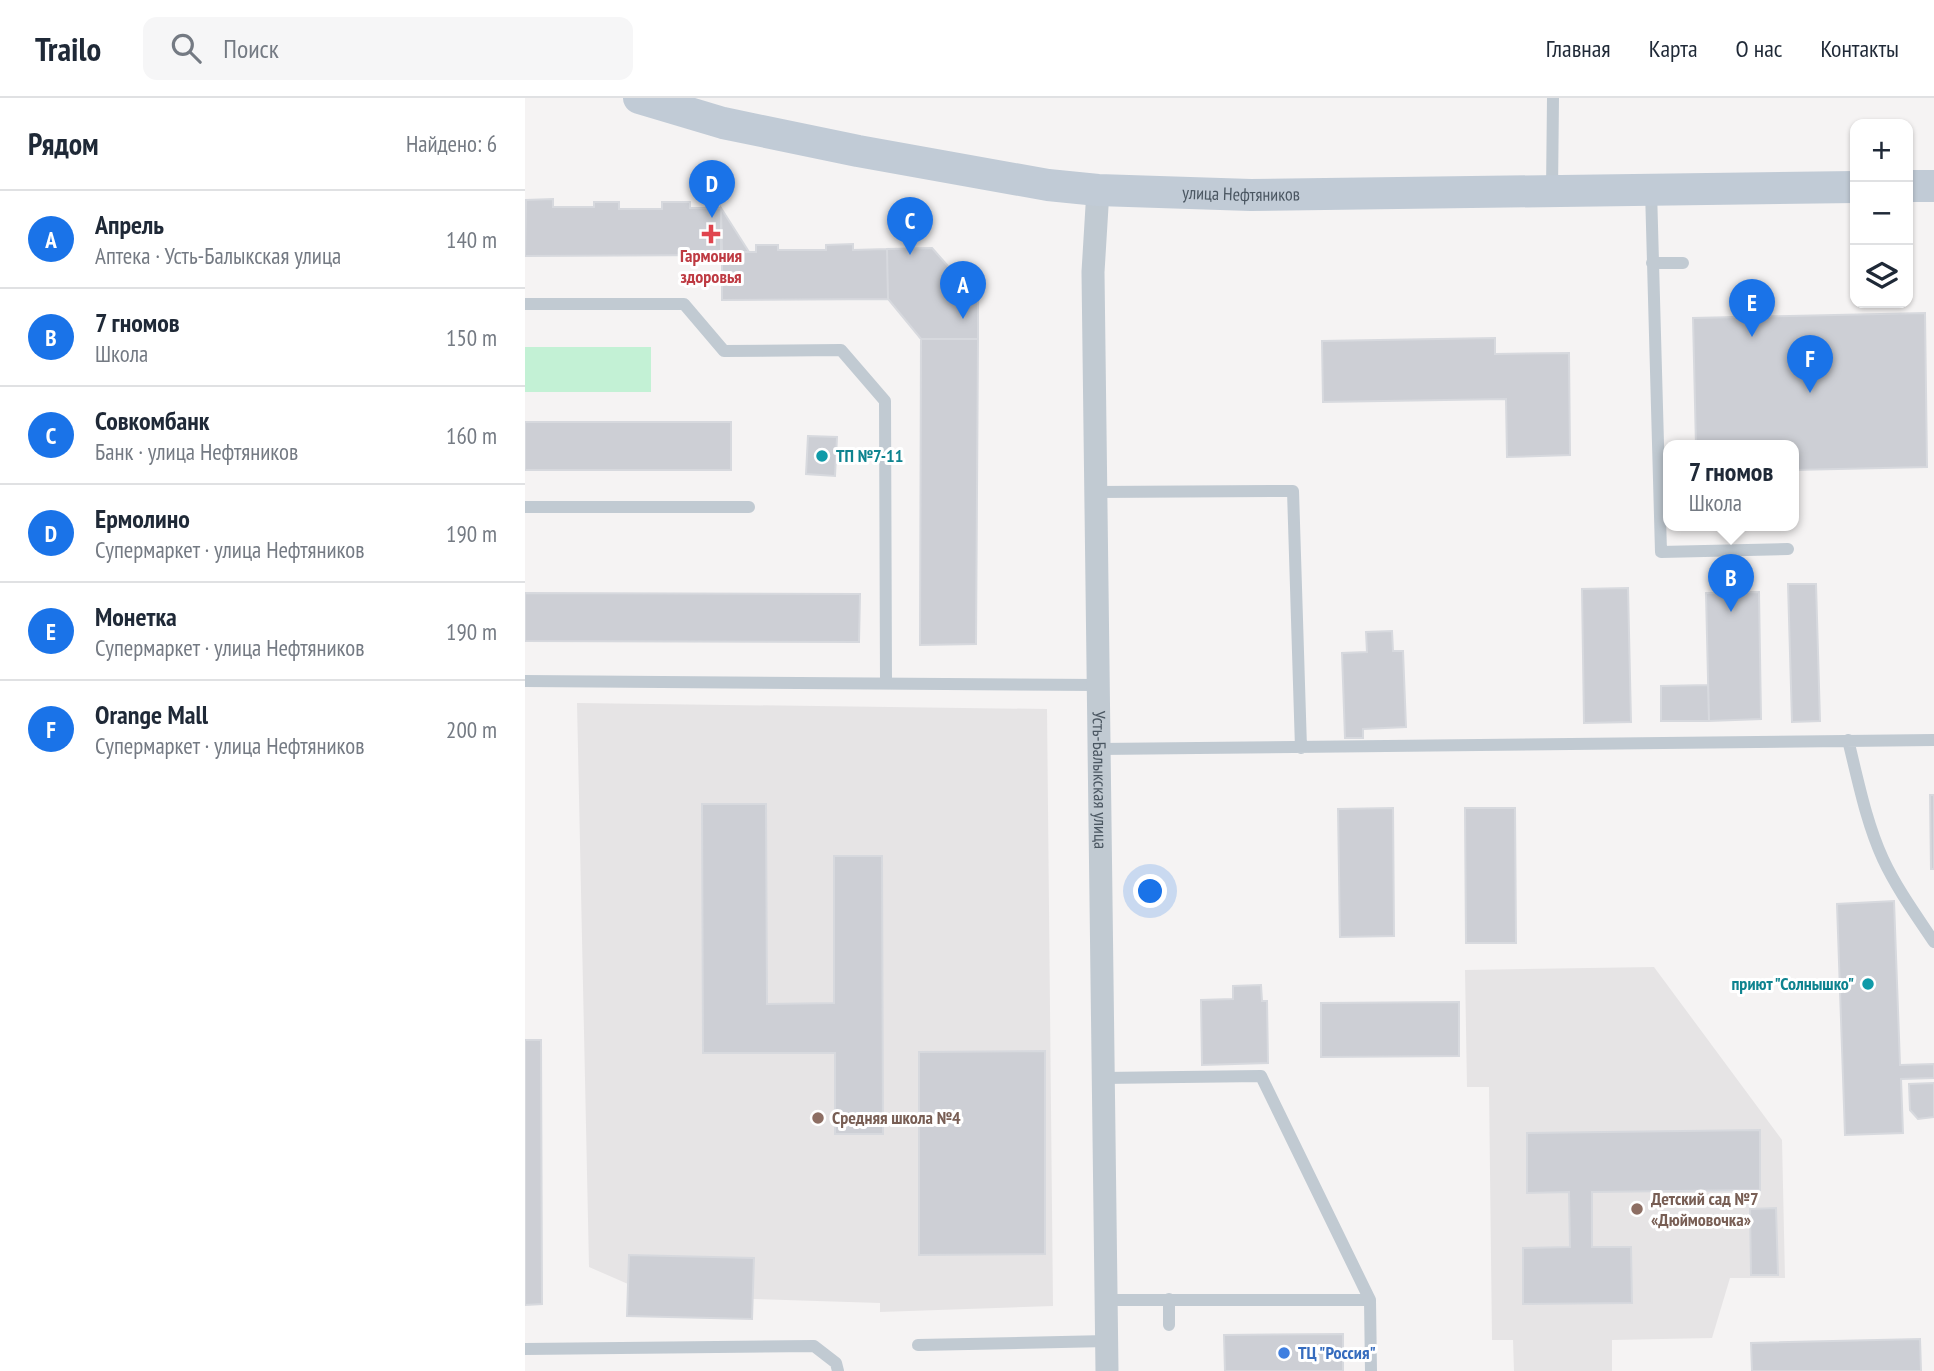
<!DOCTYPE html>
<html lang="ru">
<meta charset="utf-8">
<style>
:root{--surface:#fff;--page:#f6f6f7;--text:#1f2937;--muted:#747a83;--line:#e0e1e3;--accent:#1a73e8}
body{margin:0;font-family:"PT Sans Narrow",sans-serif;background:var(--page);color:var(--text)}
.controls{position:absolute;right:21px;top:21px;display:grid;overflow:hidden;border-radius:14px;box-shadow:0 2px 5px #0004}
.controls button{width:63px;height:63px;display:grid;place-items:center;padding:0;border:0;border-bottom:2px solid var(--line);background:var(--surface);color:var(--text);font:35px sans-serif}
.you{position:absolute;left:626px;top:794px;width:24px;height:24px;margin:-18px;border:5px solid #fff;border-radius:50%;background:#1a73e8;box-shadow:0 0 0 10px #1a73e833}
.badge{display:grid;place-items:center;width:46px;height:46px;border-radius:50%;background:var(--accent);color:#fff;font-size:23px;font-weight:700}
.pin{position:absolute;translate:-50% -58px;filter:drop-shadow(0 2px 4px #0008)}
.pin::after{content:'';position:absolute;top:37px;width:24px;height:21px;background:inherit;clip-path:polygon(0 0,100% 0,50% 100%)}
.popup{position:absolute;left:1138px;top:342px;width:136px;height:91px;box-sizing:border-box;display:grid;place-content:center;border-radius:14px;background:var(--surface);filter:drop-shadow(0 2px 5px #0005);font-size:23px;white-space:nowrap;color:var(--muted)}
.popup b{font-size:26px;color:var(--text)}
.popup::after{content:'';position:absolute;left:50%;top:100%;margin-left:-14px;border:14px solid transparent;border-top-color:var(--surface)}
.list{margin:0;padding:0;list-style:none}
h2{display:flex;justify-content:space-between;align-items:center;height:91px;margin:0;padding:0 28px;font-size:30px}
h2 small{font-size:23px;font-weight:400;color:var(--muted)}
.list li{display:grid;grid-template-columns:46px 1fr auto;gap:21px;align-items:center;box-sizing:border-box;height:98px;padding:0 28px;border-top:2px solid var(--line)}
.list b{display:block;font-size:26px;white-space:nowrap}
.list p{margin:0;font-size:23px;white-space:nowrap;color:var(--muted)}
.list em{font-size:23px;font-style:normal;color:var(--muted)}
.icon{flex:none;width:38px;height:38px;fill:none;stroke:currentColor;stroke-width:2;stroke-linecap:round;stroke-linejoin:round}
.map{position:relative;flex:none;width:1409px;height:1273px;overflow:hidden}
header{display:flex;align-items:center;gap:42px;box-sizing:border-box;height:98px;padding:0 35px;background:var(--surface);border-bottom:2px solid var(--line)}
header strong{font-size:33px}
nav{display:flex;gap:38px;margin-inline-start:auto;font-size:24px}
.search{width:490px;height:63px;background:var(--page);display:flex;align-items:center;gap:18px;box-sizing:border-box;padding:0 24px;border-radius:14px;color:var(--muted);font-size:26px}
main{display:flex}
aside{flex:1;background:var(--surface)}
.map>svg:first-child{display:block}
.education{fill:#e6e4e5}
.green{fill:#c3f1d5}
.building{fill:#cdcfd5;stroke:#d7d9de;stroke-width:2}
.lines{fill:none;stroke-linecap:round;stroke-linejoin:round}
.lane{stroke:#c1cad2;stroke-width:12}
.street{stroke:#c1cad2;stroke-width:23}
.secondary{stroke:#c1cbd6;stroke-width:32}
.health-dot{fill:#e0444e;stroke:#fff;stroke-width:2.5}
.culture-dot{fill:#0f9aa8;stroke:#fff;stroke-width:2.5}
.education-dot{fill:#8d6e63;stroke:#fff;stroke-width:2.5}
.shop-dot{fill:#3f7fe0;stroke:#fff;stroke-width:2.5}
.labels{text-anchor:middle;stroke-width:6;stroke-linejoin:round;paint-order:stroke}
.street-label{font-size:18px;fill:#4a5661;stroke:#fff}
.health-label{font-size:18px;font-weight:bold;fill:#be3a42;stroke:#fff}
.culture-label{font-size:18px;font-weight:bold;fill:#0d838f;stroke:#fff;text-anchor:start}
.education-label{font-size:18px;font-weight:bold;fill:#785e54;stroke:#fff;text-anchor:start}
.shop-label{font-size:18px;font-weight:bold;fill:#366cbe;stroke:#fff;text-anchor:start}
</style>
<header>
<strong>Trailo</strong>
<div class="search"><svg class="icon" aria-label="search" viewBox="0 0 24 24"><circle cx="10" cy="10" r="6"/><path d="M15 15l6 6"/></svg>Поиск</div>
<nav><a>Главная</a><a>Карта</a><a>О нас</a><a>Контакты</a></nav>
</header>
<main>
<aside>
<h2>Рядом<small>Найдено: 6</small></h2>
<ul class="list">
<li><span class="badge">A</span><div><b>Апрель</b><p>Аптека · Усть-Балыкская улица</p></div><em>140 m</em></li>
<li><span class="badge">B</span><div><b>7 гномов</b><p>Школа</p></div><em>150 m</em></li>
<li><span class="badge">C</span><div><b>Совкомбанк</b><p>Банк · улица Нефтяников</p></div><em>160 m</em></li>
<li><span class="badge">D</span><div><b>Ермолино</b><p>Супермаркет · улица Нефтяников</p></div><em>190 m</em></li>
<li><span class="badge">E</span><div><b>Монетка</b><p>Супермаркет · улица Нефтяников</p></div><em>190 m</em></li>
<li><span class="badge">F</span><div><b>Orange Mall</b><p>Супермаркет · улица Нефтяников</p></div><em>200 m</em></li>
</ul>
</aside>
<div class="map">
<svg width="1409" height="1273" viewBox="0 0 1409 1273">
<rect width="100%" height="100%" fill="#f5f3f3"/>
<path class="education" d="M52,605L522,611L528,1208L355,1214V1205L228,1201V1160L104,1157L103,1186L64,1169Z
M1129,869L1257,1042L1260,1180H1205L1187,1240L1087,1242V1273H989L988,1242H967L964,989H942L940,872Z"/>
<path class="green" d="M0,249H126V294H0Z"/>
<path class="building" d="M28,101V109H69V104H94V111H137V104H165V110H196V157L0,158L1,102Z
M196,110L224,154H197Z
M328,146V152L362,151L363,201L197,202V154H231V147H253V152H301V147Z
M407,150L453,202V241H396L363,201L362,151Z
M1400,215L1402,369L1269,372V348H1171L1168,220Z
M970,240V256L1044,255L1045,357L982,359L981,301L798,304L797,243Z
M396,241H453L451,546L395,547Z
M0,324H206V372H0Z
M283,338L312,339L310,378L281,376Z
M1263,486H1291L1295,623L1267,624Z
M1103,490L1106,624L1059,625L1057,491Z
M1234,494L1236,621L1184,623L1181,495Z
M0,495L335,496L334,544L0,543Z
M867,533L868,553H878L881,629L838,631V640H820L817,555L842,554L841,534Z
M1183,587L1184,623H1136V588Z
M1405,697H1409V771H1406Z
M177,706H241L242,906L309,905V758H357L358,1036H310V955H178Z
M868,710L869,838L815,839L813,711Z
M940,710H990L991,845H941Z
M1369,803L1375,967L1409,966V980L1376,981L1378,1035L1320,1037L1312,806Z
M736,887L737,903H742L743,965L677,967L676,902L708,901V888Z
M934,904V958L796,959V905Z
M0,942H16L17,1206L0,1207Z
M520,953V1156L394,1157V954Z
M1409,985V1019L1393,1021L1385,1012L1384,986Z
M1235,1032V1092L1067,1094V1149H1106L1107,1205L998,1206V1150L1045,1149L1044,1094L1002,1095V1035Z
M1251,1110L1253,1177H1226L1225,1111Z
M104,1157L229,1160L227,1221L102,1218Z
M818,1236V1273H700L699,1237Z
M1395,1241L1396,1273H1227L1226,1245Z"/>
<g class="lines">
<path class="lane" d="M1126,92L1136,454L1263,451
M1027,93L1028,0
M1127,165H1158
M0,206H159L199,253L316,252L360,303L361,583
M571,394L768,393L776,650
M0,409H224
M0,583L573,587
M1323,642C1333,682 1341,724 1358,761C1372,791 1391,817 1409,844
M574,651L1409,642
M578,980L736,978L845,1202
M644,1201V1227
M581,1202H845L846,1273
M393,1247L582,1243
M0,1251L289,1248L311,1265L313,1273"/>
<path class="street" id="s1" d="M573,92L568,174L582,1273"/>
<g class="secondary">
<path id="s2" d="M114,0L198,25L333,53L523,87L573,92L726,97L1330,89"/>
<path d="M1383,88H1409"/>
</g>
</g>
<path class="health-dot" d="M182.5 125.5h7v7h7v7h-7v7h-7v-7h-7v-7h7z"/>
<g class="culture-dot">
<circle cx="297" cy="358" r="7"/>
<circle cx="1343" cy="886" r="7"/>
</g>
<g class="education-dot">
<circle cx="293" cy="1020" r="7"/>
<circle cx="1112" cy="1111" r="7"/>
</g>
<circle class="shop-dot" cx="759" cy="1255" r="7"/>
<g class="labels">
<g class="street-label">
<text dy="6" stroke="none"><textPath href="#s2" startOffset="612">улица Нефтяников</textPath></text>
<text dy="6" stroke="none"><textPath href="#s1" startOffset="590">Усть-Балыкская улица</textPath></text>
</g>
<g class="health-label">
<text x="186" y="164">Гармония<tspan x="186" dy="21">здоровья</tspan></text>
</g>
<g class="culture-label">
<text x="311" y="364">ТП №7-11</text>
<text x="1329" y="892" text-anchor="end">приют "Солнышко"</text>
</g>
<g class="education-label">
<text x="307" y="1026">Средняя школа №4</text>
<text x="1126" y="1107">Детский сад №7<tspan x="1126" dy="21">«Дюймовочка»</tspan></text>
</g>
<g class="shop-label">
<text x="773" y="1261">ТЦ "Россия"</text>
</g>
</g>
</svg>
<div class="controls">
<button>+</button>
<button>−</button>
<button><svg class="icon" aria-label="layers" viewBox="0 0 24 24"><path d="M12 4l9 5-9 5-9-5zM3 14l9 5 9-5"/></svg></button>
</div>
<div class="you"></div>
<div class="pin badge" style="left:438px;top:221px">A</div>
<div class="pin badge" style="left:1206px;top:514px">B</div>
<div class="popup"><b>7 гномов</b>Школа</div>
<div class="pin badge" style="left:385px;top:157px">C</div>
<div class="pin badge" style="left:187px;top:120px">D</div>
<div class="pin badge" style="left:1227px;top:239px">E</div>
<div class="pin badge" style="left:1285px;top:295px">F</div>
</div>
</main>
